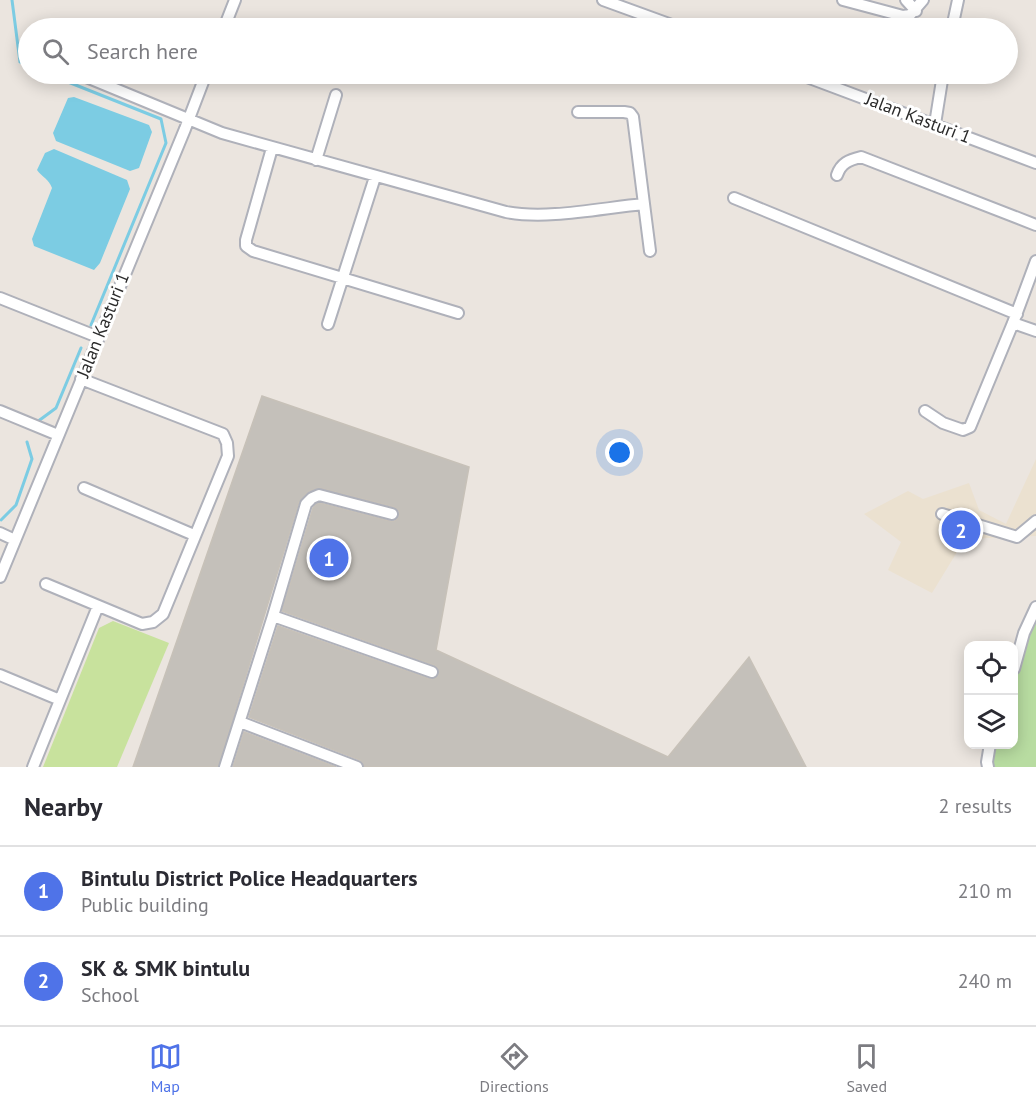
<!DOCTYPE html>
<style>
:root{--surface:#fff;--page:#f7f7f7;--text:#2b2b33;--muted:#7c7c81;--line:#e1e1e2;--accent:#4f73e8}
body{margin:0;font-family:"PT Sans",sans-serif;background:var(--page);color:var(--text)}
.controls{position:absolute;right:18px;bottom:18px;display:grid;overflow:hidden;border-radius:12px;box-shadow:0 3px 15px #0003}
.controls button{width:54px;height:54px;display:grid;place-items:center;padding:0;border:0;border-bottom:2px solid var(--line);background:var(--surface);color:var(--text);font:30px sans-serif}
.you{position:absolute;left:620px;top:453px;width:21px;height:21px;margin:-15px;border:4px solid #fff;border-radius:50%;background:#1a73e8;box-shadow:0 0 0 9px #1a73e833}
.badge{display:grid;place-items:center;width:39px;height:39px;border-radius:50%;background:var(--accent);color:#fff;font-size:20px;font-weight:700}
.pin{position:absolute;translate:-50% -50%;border:3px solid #fff;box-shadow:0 2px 6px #0006}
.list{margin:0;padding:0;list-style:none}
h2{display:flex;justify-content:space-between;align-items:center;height:78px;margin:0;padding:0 24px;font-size:26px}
h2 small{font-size:20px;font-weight:400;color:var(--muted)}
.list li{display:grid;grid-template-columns:39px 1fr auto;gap:18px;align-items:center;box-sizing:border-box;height:90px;padding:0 24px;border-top:2px solid var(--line)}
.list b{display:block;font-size:22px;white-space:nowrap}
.list p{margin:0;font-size:20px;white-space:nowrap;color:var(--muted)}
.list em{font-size:20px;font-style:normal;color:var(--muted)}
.icon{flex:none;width:33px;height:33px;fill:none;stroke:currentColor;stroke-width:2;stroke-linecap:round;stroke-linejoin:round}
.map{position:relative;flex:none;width:1036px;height:767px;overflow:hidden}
.search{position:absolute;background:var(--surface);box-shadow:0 3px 15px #0003;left:18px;right:18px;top:18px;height:66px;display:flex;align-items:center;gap:15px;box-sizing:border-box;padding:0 21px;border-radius:33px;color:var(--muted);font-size:22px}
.sheet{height:258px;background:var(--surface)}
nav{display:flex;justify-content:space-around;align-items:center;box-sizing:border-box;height:84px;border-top:2px solid var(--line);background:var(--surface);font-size:16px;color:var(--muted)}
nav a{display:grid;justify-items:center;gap:3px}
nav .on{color:var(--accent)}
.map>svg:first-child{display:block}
.education{fill:#ebe1d0}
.green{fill:#b8dca1}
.pitch{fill:#c8e29d}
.water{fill:#7ccce3}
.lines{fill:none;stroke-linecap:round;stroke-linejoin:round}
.stream{stroke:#7ccce3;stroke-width:3}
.building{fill:#c4c0ba;stroke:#c7c1b8;stroke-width:1.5}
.minor-casing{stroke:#afb1ba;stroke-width:14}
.minor{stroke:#fff;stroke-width:10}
.labels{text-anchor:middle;stroke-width:6;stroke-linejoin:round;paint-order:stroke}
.street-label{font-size:18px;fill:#2b2b2b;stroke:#fff}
</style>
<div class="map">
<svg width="1036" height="767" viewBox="0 0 1036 767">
<rect width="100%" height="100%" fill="#ebe5df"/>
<path class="education" d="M1036,459V536L965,539L932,593L888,570L901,542L864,514L908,491L923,499L969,483L979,510L1006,524Z"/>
<path class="green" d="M1036,617V767H991L994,745L1014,744V685Z"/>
<path class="pitch" d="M113,621L169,643L117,767H43L99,628Z"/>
<path class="water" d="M74,97L149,125L152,132L139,168L130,171L56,141L53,133L68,98Z
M54,149L127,180L130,189L100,263L94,270L34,246L32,239L52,188C49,179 42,177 37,170L45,153Z"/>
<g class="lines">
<path class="stream" d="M12,0L20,62L28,66
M48,74L161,119L166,143L91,325
M37,422L56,408L81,348
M1,520L16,505L32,459L27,442"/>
</g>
<path class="building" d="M262,396L469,467L436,650L668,757L749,657L806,767H364L360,760L249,717L278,626L430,679L436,678L439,674L438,668L434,665L282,611L313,508L316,504L320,503L390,521H395L399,516V511L394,507L320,488L309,491L299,502L218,767H133Z
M244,732L336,767H233Z"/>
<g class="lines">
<g class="minor-casing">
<path id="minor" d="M603,0L680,28
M843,0L903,16L910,15L923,0
M906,0L916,11
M224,28L235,0
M952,28L958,0
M79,74L222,133L506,212C547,220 601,208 644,204L633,117L630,113L624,112H578
M799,74L1036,163
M935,124L943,74
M272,148L246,240V246L253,251L458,313
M316,160L336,95
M837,175C841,163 849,160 861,157L1036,225
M734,198L1017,314
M644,204L650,251
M0,298L98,337
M1013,323L1036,331
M328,324L375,177
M0,411L58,435
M925,411L943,423L963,430L970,427L1013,323L1036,261
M84,488L194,535
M942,514L1017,537L1036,521
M0,533L15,540
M0,577L185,129L206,74
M46,584L142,624L153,622L163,614L228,456L227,443L223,434L81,379
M273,616L306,504L312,498L319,495L392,514
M1014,669L1024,633L1036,607
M0,675L60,700
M240,722L357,767
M33,767L98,606
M225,767L273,616L432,672
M988,767L987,762L990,744"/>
</g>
<use href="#minor" class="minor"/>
</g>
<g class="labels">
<g class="street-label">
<text transform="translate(918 118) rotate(21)" y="6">Jalan Kasturi 1</text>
<text transform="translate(103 325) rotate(-68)" y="6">Jalan Kasturi 1</text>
</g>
</g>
</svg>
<div class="controls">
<button><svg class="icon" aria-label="locate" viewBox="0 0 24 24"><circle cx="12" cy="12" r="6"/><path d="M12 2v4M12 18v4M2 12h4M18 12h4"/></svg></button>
<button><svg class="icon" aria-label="layers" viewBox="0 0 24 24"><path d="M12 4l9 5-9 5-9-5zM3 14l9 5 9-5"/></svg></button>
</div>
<div class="you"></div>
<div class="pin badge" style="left:329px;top:558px">1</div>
<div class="pin badge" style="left:961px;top:530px">2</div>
<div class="search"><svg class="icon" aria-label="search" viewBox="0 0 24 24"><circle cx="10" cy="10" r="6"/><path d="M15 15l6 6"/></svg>Search here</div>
</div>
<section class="sheet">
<h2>Nearby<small>2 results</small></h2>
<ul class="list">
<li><span class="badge">1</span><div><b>Bintulu District Police Headquarters</b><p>Public building</p></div><em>210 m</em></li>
<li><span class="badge">2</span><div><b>SK &amp; SMK bintulu</b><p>School</p></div><em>240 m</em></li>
</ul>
</section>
<nav>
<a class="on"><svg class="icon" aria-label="map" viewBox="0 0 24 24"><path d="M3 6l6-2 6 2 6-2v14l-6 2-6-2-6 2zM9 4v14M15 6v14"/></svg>Map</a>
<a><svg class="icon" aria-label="directions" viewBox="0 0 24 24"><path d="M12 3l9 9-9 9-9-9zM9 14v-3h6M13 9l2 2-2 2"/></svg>Directions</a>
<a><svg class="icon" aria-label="saved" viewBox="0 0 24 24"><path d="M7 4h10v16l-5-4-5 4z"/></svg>Saved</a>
</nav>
